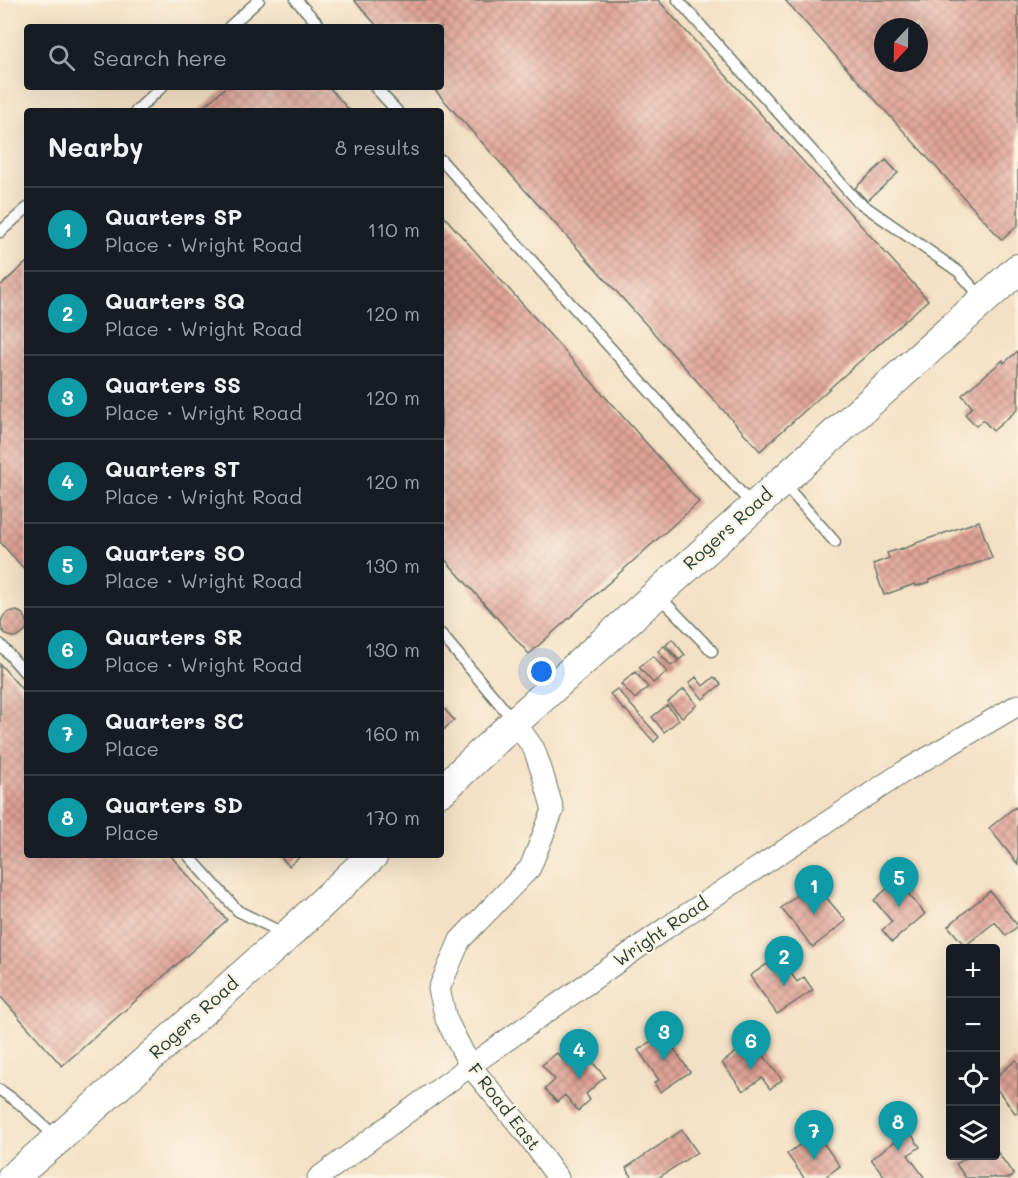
<!DOCTYPE html>
<meta charset="utf-8">
<style>
:root{--surface:#171b24;--page:#20242c;--text:#f1f3f6;--muted:#9ea1a6;--line:#363941;--accent:#d1495b}
body{margin:0;font-family:Mali,sans-serif;background:var(--page);color:var(--text)}
.controls{position:absolute;right:18px;bottom:18px;display:grid;overflow:hidden;border-radius:6px;box-shadow:0 6px 24px #0002}
.controls button{width:54px;height:54px;display:grid;place-items:center;padding:0;border:0;border-bottom:2px solid var(--line);background:var(--surface);color:var(--text);font:30px sans-serif}
.compass{position:absolute;left:874px;top:18px;width:54px;height:54px;border-radius:50%;background:var(--surface);box-shadow:0 6px 24px #0002;rotate:202deg}
.you{position:absolute;left:542px;top:672px;width:21px;height:21px;margin:-15px;border:4px solid #fff;border-radius:50%;background:#1a73e8;box-shadow:0 0 0 9px #1a73e833}
.badge{display:grid;place-items:center;width:39px;height:39px;border-radius:50%;background:var(--accent);color:#fff;font-size:20px;font-weight:700}
.pin{position:absolute;translate:-50% -50px;filter:drop-shadow(0 2px 3px #0008)}
.pin::after{content:'';position:absolute;top:32px;width:21px;height:18px;background:inherit;clip-path:polygon(0 0,100% 0,50% 100%)}
.list{margin:0;padding:0;list-style:none}
h2{display:flex;justify-content:space-between;align-items:center;height:78px;margin:0;padding:0 24px;font-size:26px}
h2 small{font-size:20px;font-weight:400;color:var(--muted)}
.list li{display:grid;grid-template-columns:39px 1fr auto;gap:18px;align-items:center;box-sizing:border-box;height:84px;padding:0 24px;border-top:2px solid var(--line)}
.list b{display:block;font-size:22px;white-space:nowrap}
.list p{margin:0;font-size:20px;white-space:nowrap;color:var(--muted)}
.list em{font-size:20px;font-style:normal;color:var(--muted)}
.icon{flex:none;width:33px;height:33px;fill:none;stroke:currentColor;stroke-width:2;stroke-linecap:round;stroke-linejoin:round}
.map{position:relative;flex:none;width:1018px;height:1178px;overflow:hidden}
.search{position:absolute;background:var(--surface);box-shadow:0 6px 24px #0002;left:24px;top:24px;width:420px;height:66px;display:flex;align-items:center;gap:15px;box-sizing:border-box;padding:0 21px;border-radius:6px;color:var(--muted);font-size:22px}
.panel{position:absolute;background:var(--surface);box-shadow:0 6px 24px #0002;left:24px;top:108px;width:420px;height:750px;border-radius:6px}
.map>svg:first-child{display:block}
.building{fill:url(#building-cross-hatch);fill-rule:evenodd}
.lines{fill:none;stroke-linecap:round;stroke-linejoin:round}
.lane-casing{stroke:#6a7666;stroke-width:13}
.street-casing{stroke:#6a7666;stroke-width:23}
.secondary-casing{stroke:#6a7666;stroke-width:32}
.lane{stroke:#fff;stroke-width:10}
.street{stroke:#fff;stroke-width:21}
.secondary{stroke:#fff;stroke-width:30}
.labels{text-anchor:middle;stroke-width:4.5;stroke-linejoin:round;paint-order:stroke}
.street-label{font-size:18px;fill:#1f3d34;stroke:#fcf5e5}
</style>
<div class="map">
<svg width="1018" height="1178" viewBox="0 0 1018 1178">
<defs>
<pattern id="building-cross-hatch" width="8" height="8" patternUnits="userSpaceOnUse" patternTransform="scale(1.5)"><rect width="8" height="8" fill="#e1a397"/><path d="M0 0l8 8M0 8l8-8" fill="none" stroke="#b6867c"/></pattern>
</defs>
<rect width="100%" height="100%" fill="#fcf5e5"/>
<filter id="ink" filterUnits="userSpaceOnUse"><feTurbulence type="fractalNoise" baseFrequency=".0167" numOctaves="2"/><feDisplacementMap in="SourceGraphic" scale="12" xChannelSelector="R" yChannelSelector="G"/><feConvolveMatrix kernelMatrix="1 2 1 2 8 2 1 2 1" color-interpolation-filters="sRGB"/></filter>
<filter id="wash" filterUnits="userSpaceOnUse"><feTurbulence type="fractalNoise" baseFrequency=".008" numOctaves="4" result="noise"/><feDisplacementMap in="SourceGraphic" scale="24" xChannelSelector="R" yChannelSelector="G"/><feGaussianBlur stdDeviation="1.35" result="paint"/><feColorMatrix in="noise" values="0 0 0 0 0 0 0 0 0 0 0 0 0 0 0 0 0 1.4 0 .05"/><feComposite in="paint" operator="in"/></filter>
<g filter="url(#wash)">
<rect width="100%" height="100%" fill="#f4e0c4"/>
<g id="blocks">
<path class="building" d="M354,0H658L928,300L760,451L432,87H441V27H378Z
M785,0H1018V225L1002,240ZM883,27H919V63H883Z
M226,87H329L350,111H199Z
M886,160L898,173L867,201L855,188Z
M441,213L699,502L529,654L441,555Z
M27,262V572L0,542V286Z
M1018,351V409L993,431L983,420L976,426L965,414L972,407L962,395L1003,360L1004,363Z
M979,521L992,558L929,580L930,582L916,586L915,584L884,595L873,564L889,558L887,553L903,548V549L916,544V543Z
M1 624a13 13 0 1 1 26 0a13 13 0 1 1-26 0Z
M672,639L685,655L679,660L666,645Z
M664,646L678,661L671,666L658,651Z
M653,656L667,672L653,683L639,667Z
M0,664L27,695V855H170L227,920L62,1066L0,996Z
M635,672L648,687L635,699L621,684Z
M696,677L703,686L714,677L721,684L703,699L689,683Z
M617,689L659,737L654,742L625,709L624,710L610,694Z
M684,689L697,705L682,717L668,702Z
M441,705L454,720L441,732Z
M667,705L679,720L664,732L652,717Z
M1015,807L1018,811V864L989,828Z
M279,855H302L289,866Z
M897,880L925,914L892,942L882,930L892,922L874,900Z
M813,882L846,921L813,947L781,908Z
M990,891L1018,926L1006,936L995,922L965,946L948,926Z
M782,961L797,982L804,977L813,990L777,1014L750,976L767,964L771,969Z
M663,1033L690,1072L660,1092L654,1083L659,1080L638,1050Z
M752,1040L782,1080L770,1089L762,1078L743,1091L722,1063Z
M579,1046L605,1077L586,1094L590,1100L578,1111L565,1095L557,1102L545,1089L555,1080L542,1065L557,1053L563,1060Z
M1016,1060L1018,1062V1112L1016,1114L996,1088V1077Z
M682,1130L697,1152L658,1178H633L626,1168Z
M909,1131L920,1147L908,1155L924,1177L922,1178H886L871,1159Z
M816,1133L840,1166L824,1178H804L787,1154Z
M996,1150L1014,1175L1010,1178H995L994,1177L992,1178H966L956,1164L969,1156H996Z"/>
</g>
</g>
<g filter="url(#ink)">
<use href="#blocks" fill-opacity="0" stroke="#6a7666" stroke-width="1.5"/>
<g class="lines">
<g class="lane-casing">
<path id="lane" d="M296,0L321,27
M678,0L856,200L959,272L982,298
M229,27L259,0
M375,87L397,111
M136,111L162,87
M441,160L752,505
M0,232L27,208
M784,484L835,542
M658,595L712,651
M441,634L514,721
M0,644L27,675
M188,855L238,911L285,934
M0,1090L20,1104L56,1137"/>
</g>
<g class="street-casing">
<path id="street" d="M515,722L534,749L542,772L553,810L530,868L460,940L439,989L446,1019L470,1066L526,1133L558,1178
M318,1178L470,1066L666,928L905,771L1018,705"/>
</g>
<g class="secondary-casing">
<path id="secondary" d="M441,791L515,722L1018,269
M12,1178L58,1139L288,935L373,855"/>
</g>
<use href="#lane" class="lane"/>
<use href="#street" class="street"/>
<use href="#secondary" class="secondary"/>
</g>
</g>
<g class="labels">
<g class="street-label">
<text transform="translate(728 529) rotate(-42)" y="6">Rogers Road</text>
<text transform="translate(661 932) rotate(-34)" y="6">Wright Road</text>
<text transform="translate(194 1018) rotate(-42)" y="6">Rogers Road</text>
<text transform="translate(504 1107) rotate(52)" y="6">F Road East</text>
</g>
</g>
</svg>
<div class="controls">
<button>+</button>
<button>−</button>
<button><svg class="icon" aria-label="locate" viewBox="0 0 24 24"><circle cx="12" cy="12" r="6"/><path d="M12 2v4M12 18v4M2 12h4M18 12h4"/></svg></button>
<button><svg class="icon" aria-label="layers" viewBox="0 0 24 24"><path d="M12 4l9 5-9 5-9-5zM3 14l9 5 9-5"/></svg></button>
</div>
<svg class="compass" viewBox="-18 -18 36 36"><path d="M0-13l5 13h-10z" fill="#e53935"/><path d="M0 13l5-13h-10z" fill="#9ea1a6"/></svg>
<div class="you"></div>
<div class="pin badge" style="left:814px;top:915px;background:#0f9aa8">1</div>
<div class="pin badge" style="left:784px;top:986px;background:#0f9aa8">2</div>
<div class="pin badge" style="left:664px;top:1061px;background:#0f9aa8">3</div>
<div class="pin badge" style="left:579px;top:1079px;background:#0f9aa8">4</div>
<div class="pin badge" style="left:899px;top:907px;background:#0f9aa8">5</div>
<div class="pin badge" style="left:751px;top:1070px;background:#0f9aa8">6</div>
<div class="pin badge" style="left:814px;top:1160px;background:#0f9aa8">7</div>
<div class="pin badge" style="left:898px;top:1151px;background:#0f9aa8">8</div>
<div class="search"><svg class="icon" aria-label="search" viewBox="0 0 24 24"><circle cx="10" cy="10" r="6"/><path d="M15 15l6 6"/></svg>Search here</div>
<section class="panel">
<h2>Nearby<small>8 results</small></h2>
<ul class="list">
<li><span class="badge" style="background:#0f9aa8">1</span><div><b>Quarters SP</b><p>Place · Wright Road</p></div><em>110 m</em></li>
<li><span class="badge" style="background:#0f9aa8">2</span><div><b>Quarters SQ</b><p>Place · Wright Road</p></div><em>120 m</em></li>
<li><span class="badge" style="background:#0f9aa8">3</span><div><b>Quarters SS</b><p>Place · Wright Road</p></div><em>120 m</em></li>
<li><span class="badge" style="background:#0f9aa8">4</span><div><b>Quarters ST</b><p>Place · Wright Road</p></div><em>120 m</em></li>
<li><span class="badge" style="background:#0f9aa8">5</span><div><b>Quarters SO</b><p>Place · Wright Road</p></div><em>130 m</em></li>
<li><span class="badge" style="background:#0f9aa8">6</span><div><b>Quarters SR</b><p>Place · Wright Road</p></div><em>130 m</em></li>
<li><span class="badge" style="background:#0f9aa8">7</span><div><b>Quarters SC</b><p>Place</p></div><em>160 m</em></li>
<li><span class="badge" style="background:#0f9aa8">8</span><div><b>Quarters SD</b><p>Place</p></div><em>170 m</em></li>
</ul>
</section>
</div>
